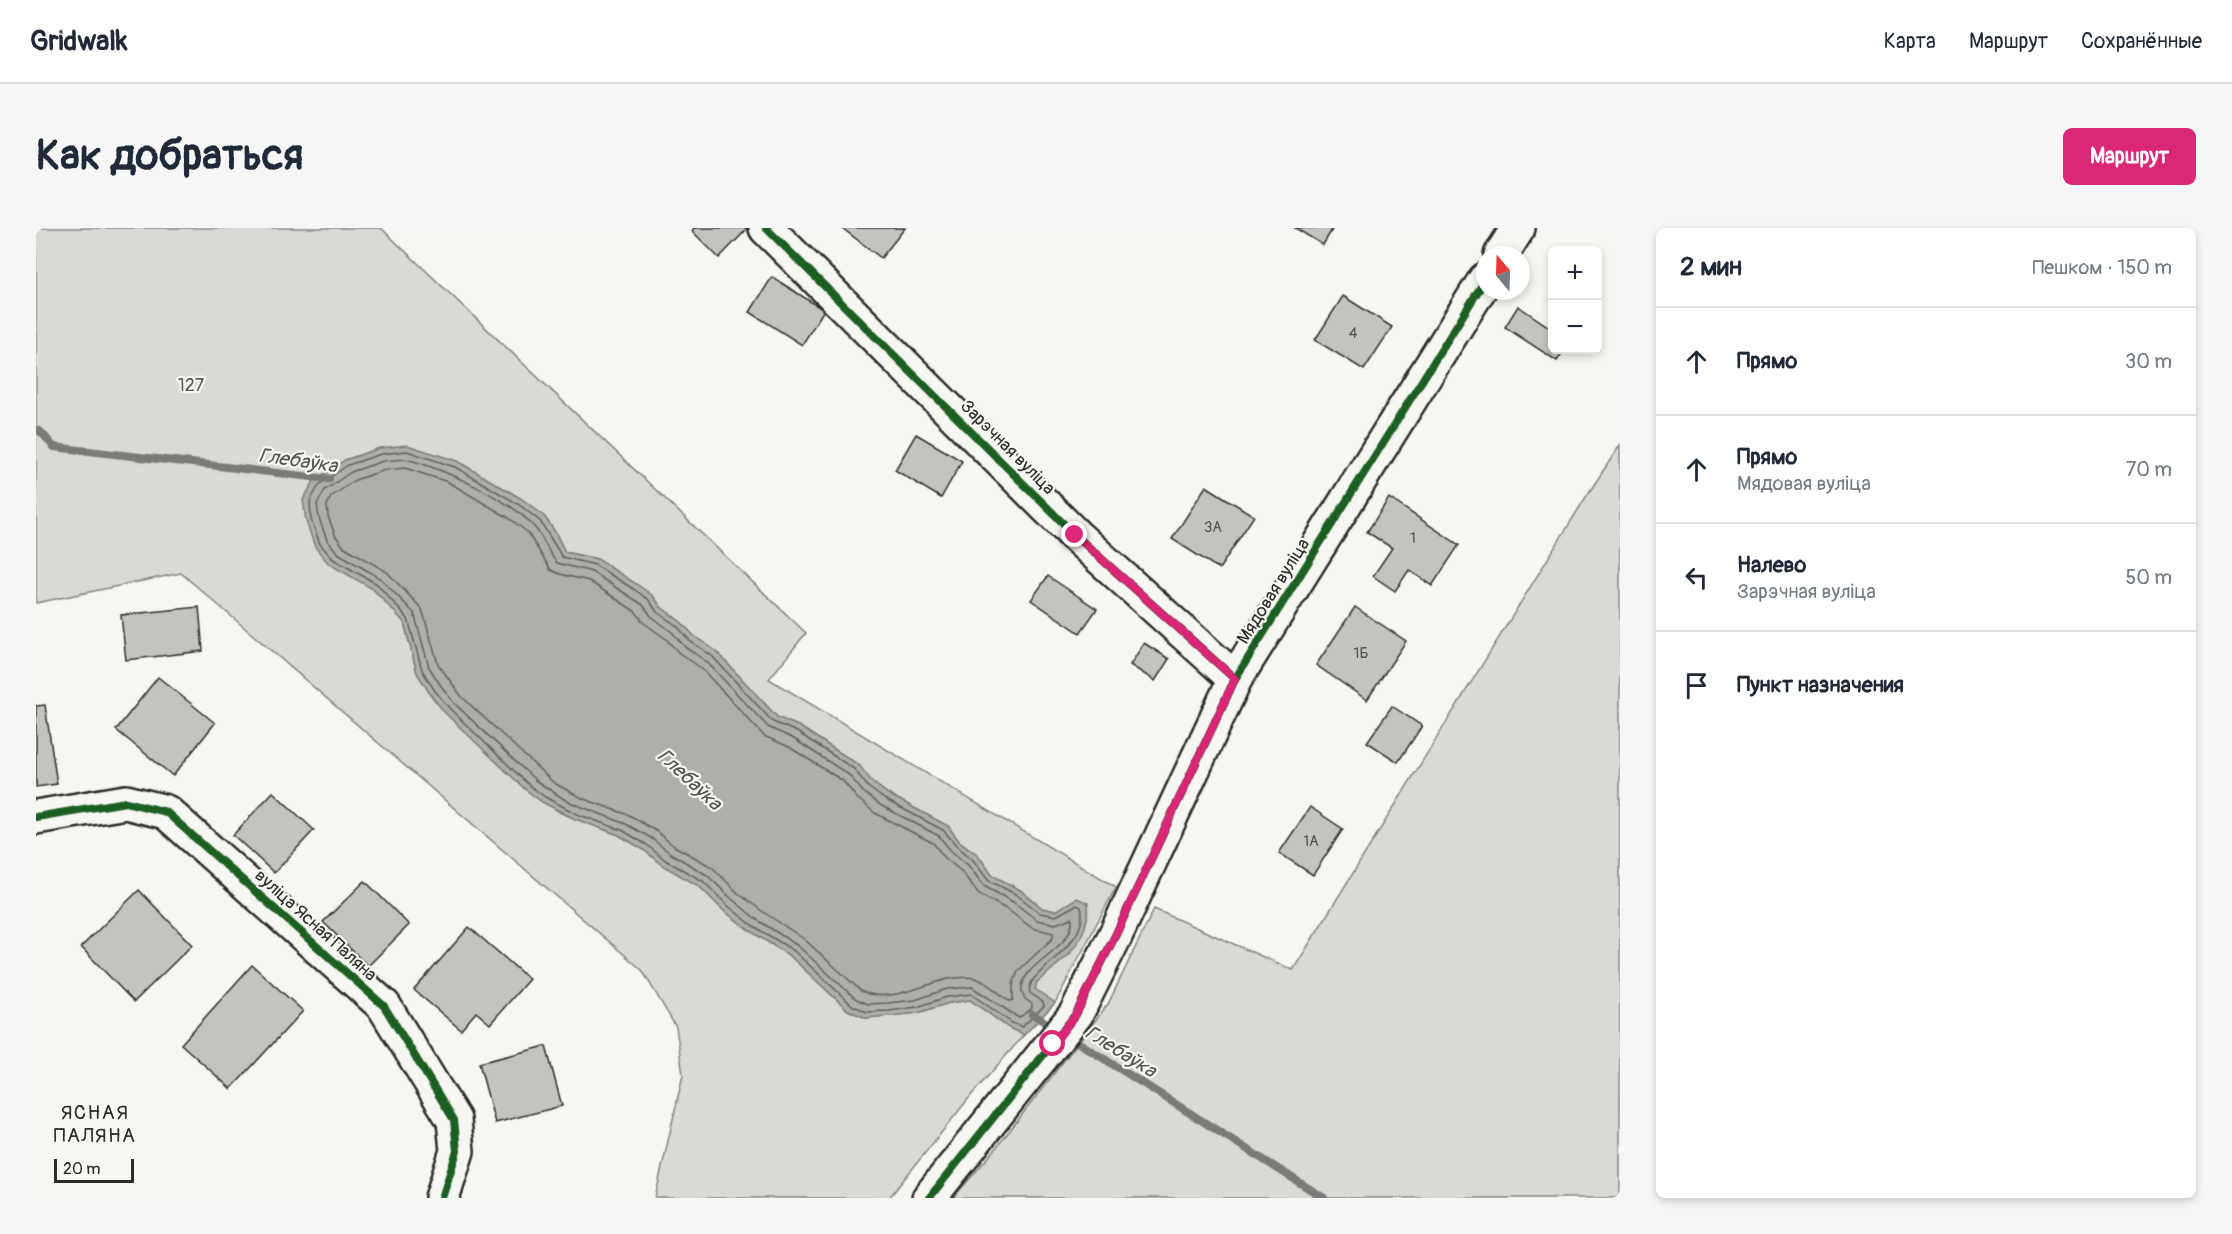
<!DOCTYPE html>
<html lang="ru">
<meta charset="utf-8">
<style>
:root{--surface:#fff;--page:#f6f6f7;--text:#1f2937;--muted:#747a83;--line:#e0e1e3;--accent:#db2777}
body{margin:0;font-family:Pangolin,sans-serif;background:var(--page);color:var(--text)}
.controls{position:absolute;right:18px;top:18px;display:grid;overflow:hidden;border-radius:9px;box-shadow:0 3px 9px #0003}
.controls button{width:54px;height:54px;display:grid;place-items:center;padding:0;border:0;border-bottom:2px solid var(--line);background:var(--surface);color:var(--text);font:30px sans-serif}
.compass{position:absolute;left:1440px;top:18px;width:54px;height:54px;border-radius:50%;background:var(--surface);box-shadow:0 3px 9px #0003;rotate:341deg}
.scale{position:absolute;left:18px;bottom:15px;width:80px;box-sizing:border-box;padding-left:6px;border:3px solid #2b2b2b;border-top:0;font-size:16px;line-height:21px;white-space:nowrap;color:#2b2b2b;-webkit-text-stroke:4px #f6f6f2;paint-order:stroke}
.stop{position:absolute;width:18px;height:18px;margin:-14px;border:4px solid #db2777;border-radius:50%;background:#fff}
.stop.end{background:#db2777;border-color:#fff;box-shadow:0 2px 6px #0008}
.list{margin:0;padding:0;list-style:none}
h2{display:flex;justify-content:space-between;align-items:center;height:78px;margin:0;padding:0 24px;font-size:26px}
h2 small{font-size:20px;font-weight:400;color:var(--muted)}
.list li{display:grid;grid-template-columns:39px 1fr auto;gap:18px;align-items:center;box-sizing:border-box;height:108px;padding:0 24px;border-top:2px solid var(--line)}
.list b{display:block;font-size:22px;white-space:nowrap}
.list p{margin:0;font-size:20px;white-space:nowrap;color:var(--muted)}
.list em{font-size:20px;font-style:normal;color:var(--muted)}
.icon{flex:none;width:33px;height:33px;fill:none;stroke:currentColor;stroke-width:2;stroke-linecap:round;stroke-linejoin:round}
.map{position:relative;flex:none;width:1584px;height:970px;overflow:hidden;border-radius:9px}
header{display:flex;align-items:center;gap:36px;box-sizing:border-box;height:84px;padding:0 30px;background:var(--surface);border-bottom:2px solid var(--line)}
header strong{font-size:28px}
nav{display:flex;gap:33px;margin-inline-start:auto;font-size:21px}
.intro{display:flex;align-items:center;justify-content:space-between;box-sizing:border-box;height:144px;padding:0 36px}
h1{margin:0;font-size:42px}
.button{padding:15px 27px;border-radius:9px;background:var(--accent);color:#fff;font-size:21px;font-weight:700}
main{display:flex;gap:36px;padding:0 36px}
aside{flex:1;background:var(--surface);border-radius:9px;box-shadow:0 3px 9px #0003}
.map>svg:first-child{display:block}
.green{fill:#d9d9d5;stroke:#828280;stroke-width:1.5}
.water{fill:#aeaeab;stroke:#7a7a78;stroke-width:1.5}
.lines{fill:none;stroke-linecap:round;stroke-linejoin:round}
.shore{stroke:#5f5f5e;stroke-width:1.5}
.stream{stroke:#7a7a78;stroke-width:8}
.building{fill:#c3c3c0;stroke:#2b2b2b;stroke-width:1.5}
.minor-casing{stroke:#2b2b2b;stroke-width:38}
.minor{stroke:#f6f6f2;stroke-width:33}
.cycleway-casing{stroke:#f6f6f2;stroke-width:11}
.cycleway{stroke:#1b5e20;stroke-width:8}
.route{stroke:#db2777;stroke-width:8}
.labels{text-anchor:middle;stroke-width:4.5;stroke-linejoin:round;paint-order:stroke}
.number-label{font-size:15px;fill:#515150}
.park-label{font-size:18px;fill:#565656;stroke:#f6f6f2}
.street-label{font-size:18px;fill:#2b2b2b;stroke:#f6f6f2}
.water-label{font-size:20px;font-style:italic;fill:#525251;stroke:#f6f6f2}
.neighbourhood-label{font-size:20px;letter-spacing:1.5px;fill:#2b2b2b;stroke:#f6f6f2}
</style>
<header>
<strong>Gridwalk</strong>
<nav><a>Карта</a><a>Маршрут</a><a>Сохранённые</a></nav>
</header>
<div class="intro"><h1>Как добраться</h1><a class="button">Маршрут</a></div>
<main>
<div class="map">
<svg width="1584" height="970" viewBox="0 0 1584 970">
<rect width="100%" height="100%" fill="#f6f6f2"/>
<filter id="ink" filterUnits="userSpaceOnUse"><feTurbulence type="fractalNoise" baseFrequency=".0167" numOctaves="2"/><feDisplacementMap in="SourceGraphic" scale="12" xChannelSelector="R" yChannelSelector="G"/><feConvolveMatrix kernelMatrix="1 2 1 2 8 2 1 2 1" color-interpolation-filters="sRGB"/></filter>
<g filter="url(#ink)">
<path class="green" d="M0,0H345L770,405L733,451L1080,659L1019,775L998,761L1001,754L1035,725L1028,677L1019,683L1006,680L984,662L956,647L942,627L923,613L912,598L852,566L836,554L823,537L764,499L741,489L680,423L658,408L645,394L625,379L617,368L561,331L529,324L519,304L508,288L486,271L421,233L344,220L309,232L278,253L317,348L337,361L368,394L381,445L429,502L490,562L525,585L583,607L608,622L626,637L663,658L687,682L713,702L754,728L812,782L830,790L882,785L913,775L934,772L973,800L988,807L933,870L853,970H619L647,847L640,799L606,742L145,345L0,375Z
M1584,217V970H917L957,924L1072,776L1118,681L1257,742L1550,269Z"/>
<path class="water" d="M371,217L421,233L486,271L508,288L519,304L529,324L561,331L602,357L617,368L625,379L645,394L658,408L680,423L741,489L764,499L823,537L836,554L852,566L912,598L923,613L942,627L956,647L984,662L1006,680L1019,683L1041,670L1052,675C1054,713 1028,732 1001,754L999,761L1019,775L988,807L973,800L934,772L913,775L882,785L854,788L830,790L812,782L754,728L713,702L687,682L663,658L626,637L608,622L583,607L539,591L506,574L490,562L409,485L394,466L381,445L368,394L337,361L293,336L279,319L270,293L267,272L278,253L309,232L344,220Z"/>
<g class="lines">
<path class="shore" d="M371,223L419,239L482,276L504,293L526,329L559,337L599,362L613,372L621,384L641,398L654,413L676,428L737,494L761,504L818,541L832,559L848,571L907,602L920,617L937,632L952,652L981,667L1004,685L1020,688L1040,677L1045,679C1055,719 987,743 994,765L1007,774L1008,778L986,799L976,795L935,766L911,769L881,779L853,783L831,784L816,777L758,723L716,697L691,677L667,653L629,632L611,617L586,602L541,586L509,569L494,558L414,481L399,463L386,442L372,391L341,356L297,331L284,316L275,292L274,273L283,257L312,237L345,226Z
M370,231C405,240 477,272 499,300C508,310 512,325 521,335L556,344L607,377L615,388L636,404L649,419L671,434L732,499L758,511L813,547L827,564L844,577L903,608L915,623L932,637L948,658L977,674L1001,692L1019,696L1036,690C1039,722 983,734 986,764L989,771L996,776V780L983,790L936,759L911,761L879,772L852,775L832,776L820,771L762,718L720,691L696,671L671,647L634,625L615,610L590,596L531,573L499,552L419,476L405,458L393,439L378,385L345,351L302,325L291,312L283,290L281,276L289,262L315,244L347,233Z
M369,240L412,254L473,290L491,304L515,342L524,346L553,353L600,384L608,395L629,410L643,425L665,440L728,508L753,519L807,553L821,570L839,585L897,615L909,630L925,643L943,666L972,682L996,700L1017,705V710L982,743L977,757V772L973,773C963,766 951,753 939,750C903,743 861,780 825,763L768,711L726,683L702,665L676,639L638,618L620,603L593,587L548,571L518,555L426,469L402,436L386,381L351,344L307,318L299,307L292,288L291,277L295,269L319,252L349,242Z"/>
<path class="stream" d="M0,202L5,204L18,219L293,251
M996,786L1021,801
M1032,808L1288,970"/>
</g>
<path class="building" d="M658,0H712L683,30L656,3Z
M806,0H869L845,30Z
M1259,0H1297L1287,17Z
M736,49L788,82L766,117L714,84Z
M1307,68L1356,99L1328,142L1279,112Z
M1482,78L1516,101V122H1528L1521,133L1469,99Z
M880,206L926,233L905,270L859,242Z
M1170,258L1218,288L1183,341L1136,311Z
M1353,270L1423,317L1396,358L1373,342L1359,363L1337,348L1356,320L1331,304Z
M1012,348L1061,381L1044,405L995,372Z
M163,379L167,423L90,432L85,387Z
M1319,379L1370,413L1331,472L1280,437Z
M1108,415L1133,431L1119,453L1094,437Z
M122,449L179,495L137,548L80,502Z
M9,477L21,556L0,559V478Z
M1356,478L1386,498L1362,534L1331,514Z
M237,564L278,602L238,645L197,607Z
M1274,579L1307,601L1277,647L1243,625Z
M329,653L373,697L332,738L287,694Z
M103,662L156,717L98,774L45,719Z
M433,699L493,751L454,796L440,784L425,802L378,762Z
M216,737L267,783L195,861L145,816Z
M510,818L526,878L459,895L443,835Z"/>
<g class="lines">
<g class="minor-casing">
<path id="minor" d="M730,0L1039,307L1199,451
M1465,27L1482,0
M0,589L90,574L130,584L348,778L418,892L421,923L406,970
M893,970L1040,786L1080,706L1199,451L1449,52"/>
</g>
<use href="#minor" class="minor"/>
<g class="cycleway-casing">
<path id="cycleway" d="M730,0L1039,307L1199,451
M0,589L90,574L130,584L348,778L418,892L421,923L406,970
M893,970L1040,786L1080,706L1199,451L1449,52"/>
</g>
<use href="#cycleway" class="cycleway"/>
</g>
</g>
<g class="lines" filter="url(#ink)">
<path class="route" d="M1017,816L1040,786L1080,706L1199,451L1039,307"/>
</g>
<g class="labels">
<g class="number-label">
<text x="1317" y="110">4</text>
<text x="1177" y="304">3А</text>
<text x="1377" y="315">1</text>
<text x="1325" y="430">1Б</text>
<text x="1275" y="618">1А</text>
</g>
<g class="park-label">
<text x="155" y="163">127</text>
</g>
<g class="street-label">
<text transform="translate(972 219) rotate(45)" y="6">Зарэчная вуліца</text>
<text transform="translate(1237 363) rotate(-58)" y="6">Мядовая вуліца</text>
<text transform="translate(280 697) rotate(42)" y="6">вуліца Ясная Паляна</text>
</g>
<g class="water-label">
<text transform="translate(262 232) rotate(8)" y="7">Глебаўка</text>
<text transform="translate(654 551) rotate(43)" y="7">Глебаўка</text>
<text transform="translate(1085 823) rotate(32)" y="7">Глебаўка</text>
</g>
<g class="neighbourhood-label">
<text x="59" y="891">ЯСНАЯ<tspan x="59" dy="23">ПАЛЯНА</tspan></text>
</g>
</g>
</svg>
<div class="controls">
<button>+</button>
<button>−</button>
</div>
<svg class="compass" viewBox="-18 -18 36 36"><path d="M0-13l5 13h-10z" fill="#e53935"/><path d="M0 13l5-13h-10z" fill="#747a83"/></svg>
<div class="scale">20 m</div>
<div class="stop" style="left:1017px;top:816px"></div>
<div class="stop end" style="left:1039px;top:307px"></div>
</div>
<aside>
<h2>2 мин<small>Пешком · 150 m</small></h2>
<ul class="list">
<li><svg class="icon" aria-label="ahead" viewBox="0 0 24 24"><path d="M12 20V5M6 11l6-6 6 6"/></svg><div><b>Прямо</b></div><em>30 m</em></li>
<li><svg class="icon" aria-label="ahead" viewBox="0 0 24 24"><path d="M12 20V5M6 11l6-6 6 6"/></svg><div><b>Прямо</b><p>Мядовая вуліца</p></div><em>70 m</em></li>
<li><svg class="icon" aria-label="left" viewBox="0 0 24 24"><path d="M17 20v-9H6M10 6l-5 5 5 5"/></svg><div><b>Налево</b><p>Зарэчная вуліца</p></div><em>50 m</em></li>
<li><svg class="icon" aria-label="arrive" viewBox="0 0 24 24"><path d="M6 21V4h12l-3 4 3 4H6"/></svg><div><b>Пункт назначения</b></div></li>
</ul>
</aside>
</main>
